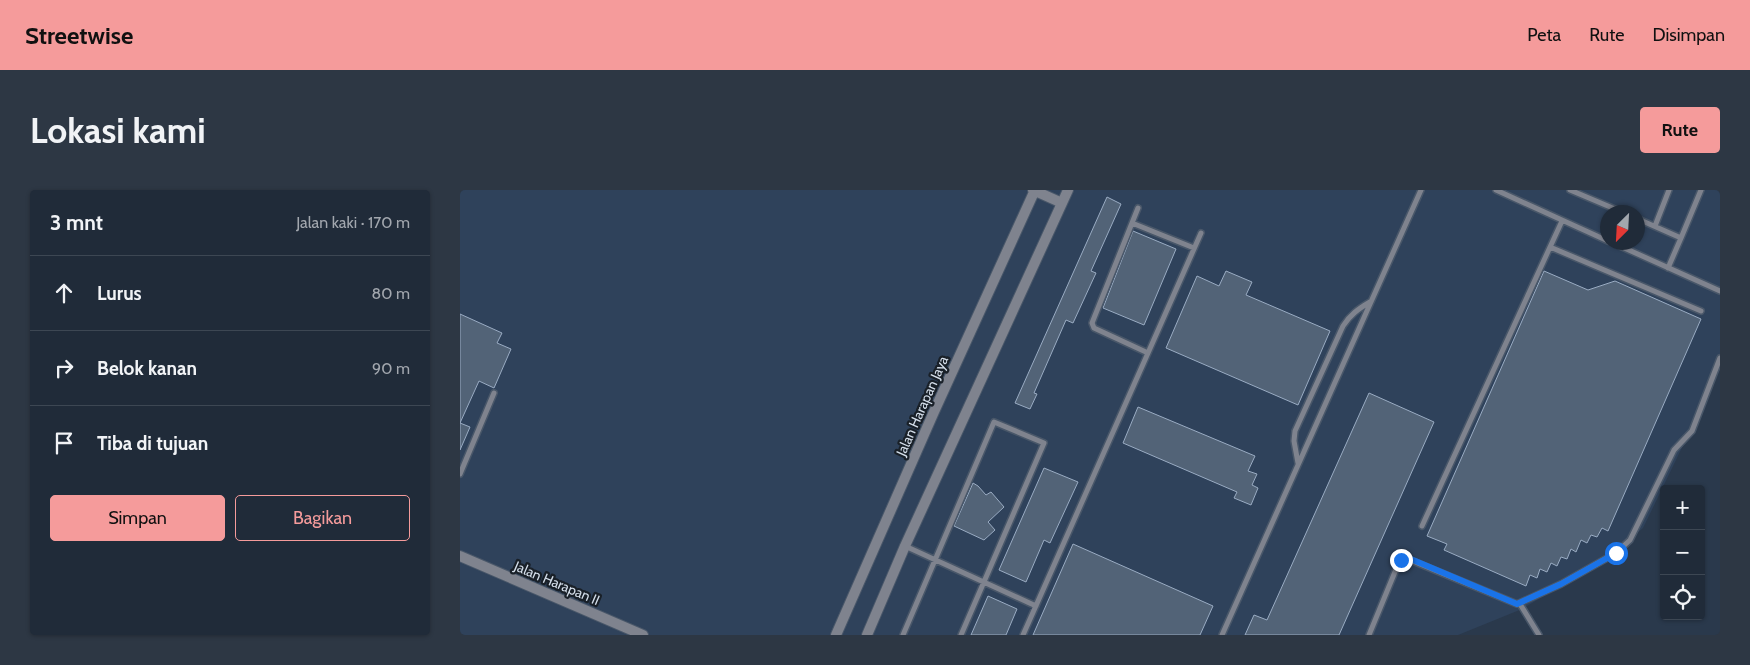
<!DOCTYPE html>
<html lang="id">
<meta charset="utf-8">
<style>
:root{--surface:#202b39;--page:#2d3744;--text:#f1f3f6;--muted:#a2a7ae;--line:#3d4753;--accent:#f59b9b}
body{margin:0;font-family:Cabin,sans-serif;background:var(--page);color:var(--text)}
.controls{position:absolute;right:15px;bottom:15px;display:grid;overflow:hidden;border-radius:5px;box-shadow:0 1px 4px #0004}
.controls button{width:45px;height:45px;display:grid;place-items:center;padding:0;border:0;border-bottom:1px solid var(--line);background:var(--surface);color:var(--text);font:25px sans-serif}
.compass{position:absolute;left:1140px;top:15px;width:45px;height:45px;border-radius:50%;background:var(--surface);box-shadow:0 1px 4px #0004;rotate:204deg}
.stop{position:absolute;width:15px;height:15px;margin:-11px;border:4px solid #1a73e8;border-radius:50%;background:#fff}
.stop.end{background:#1a73e8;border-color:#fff;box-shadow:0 1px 5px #0008}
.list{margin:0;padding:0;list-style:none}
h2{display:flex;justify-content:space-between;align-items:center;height:65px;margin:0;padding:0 20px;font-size:21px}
h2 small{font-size:16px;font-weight:400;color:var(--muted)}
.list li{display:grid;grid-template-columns:32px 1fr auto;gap:15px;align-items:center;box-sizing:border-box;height:75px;padding:0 20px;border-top:1px solid var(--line)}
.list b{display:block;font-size:19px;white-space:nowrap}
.list em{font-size:16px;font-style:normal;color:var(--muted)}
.actions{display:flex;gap:10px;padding:15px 20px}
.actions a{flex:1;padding:11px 0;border:1px solid var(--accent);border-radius:5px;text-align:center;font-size:18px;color:var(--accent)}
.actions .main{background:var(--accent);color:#111}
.icon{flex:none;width:28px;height:28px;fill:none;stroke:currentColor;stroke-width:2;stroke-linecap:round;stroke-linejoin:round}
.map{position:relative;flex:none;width:1260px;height:445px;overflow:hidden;border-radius:5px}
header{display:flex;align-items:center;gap:30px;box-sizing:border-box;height:70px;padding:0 25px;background:var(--accent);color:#111}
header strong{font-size:24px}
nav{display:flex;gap:28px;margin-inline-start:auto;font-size:18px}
.intro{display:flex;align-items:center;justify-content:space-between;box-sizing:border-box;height:120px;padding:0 30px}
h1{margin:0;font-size:35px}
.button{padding:12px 22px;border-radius:5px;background:var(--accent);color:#111;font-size:18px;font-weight:700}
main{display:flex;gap:30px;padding:0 30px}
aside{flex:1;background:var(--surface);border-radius:5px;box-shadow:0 1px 4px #0004}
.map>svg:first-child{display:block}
.built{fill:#2f425b;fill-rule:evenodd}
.building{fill:#526377;stroke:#9aacc3}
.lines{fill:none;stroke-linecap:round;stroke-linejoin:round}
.service-casing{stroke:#495769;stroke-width:8}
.minor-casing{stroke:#495769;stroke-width:12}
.service{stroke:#7f838e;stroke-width:5}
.minor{stroke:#7f838e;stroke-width:10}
.route{stroke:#1a73e8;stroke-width:6}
.labels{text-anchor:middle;stroke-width:4.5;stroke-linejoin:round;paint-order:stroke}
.street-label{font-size:14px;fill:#d5dfeb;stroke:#192028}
</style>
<header>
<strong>Streetwise</strong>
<nav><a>Peta</a><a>Rute</a><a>Disimpan</a></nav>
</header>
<div class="intro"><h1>Lokasi kami</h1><a class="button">Rute</a></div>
<main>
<aside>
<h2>3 mnt<small>Jalan kaki · 170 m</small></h2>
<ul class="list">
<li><svg class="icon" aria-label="ahead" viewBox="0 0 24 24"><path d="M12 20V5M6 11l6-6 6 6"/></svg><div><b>Lurus</b></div><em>80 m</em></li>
<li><svg class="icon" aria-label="right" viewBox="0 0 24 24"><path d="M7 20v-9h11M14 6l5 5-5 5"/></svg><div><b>Belok kanan</b></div><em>90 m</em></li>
<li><svg class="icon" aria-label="arrive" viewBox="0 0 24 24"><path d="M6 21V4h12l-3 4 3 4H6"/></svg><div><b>Tiba di tujuan</b></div></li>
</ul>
<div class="actions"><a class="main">Simpan</a><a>Bagikan</a></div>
</aside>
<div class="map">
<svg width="1260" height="445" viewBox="0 0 1260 445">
<rect width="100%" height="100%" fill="#2a394c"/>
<path class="built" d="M0,0H1260V179L1183,338L1148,368L1062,419L998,445H0ZM1148,22H1178V52H1148Z"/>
<path class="building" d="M647,7L661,14L631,81L636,83L613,133L606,130L574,203L577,204L570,219L555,213Z
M673,41L716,59L684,135L643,118Z
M766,81L792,92L786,105L870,141L838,215L706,158L737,86L759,96Z
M1084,81L1128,100L1155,91L1241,129L1148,341L1142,338L1137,347L1131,345L1127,353L1121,350L1116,362L1111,359L1107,369L1101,367L1097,376L1091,373L1087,382L1080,379L1077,388L1070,385L1066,396L984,360L987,354L967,346Z
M0,124L42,143L37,153L51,159L34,198L19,191L0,233L10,237L0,260Z
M909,203L974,232L879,445H785L794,425L807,430Z
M678,217L795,266L788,281L797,284L792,295L798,298L791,315L774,308L777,302L663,253Z
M584,278L618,292L590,353L584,350L566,392L539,380Z
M513,293L518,296L526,305L531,302L544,317L528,332L535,340L524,350L494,336Z
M613,354L753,416L740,445H573Z
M528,406L557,419L546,445H511Z"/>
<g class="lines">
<g class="service-casing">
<path id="service" d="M1036,0L1148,51
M1110,0L1162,22
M678,18L632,133L634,138L688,163L741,43
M1178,29L1221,48L1208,78
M672,33L734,58
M1195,36L1209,0
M1221,48L1241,0
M1151,52L1260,101
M1090,57L1241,121
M838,273L834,251L835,241L883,136C890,125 898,119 910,112
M0,284L34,203
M962,336L1102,31
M445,356L576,416
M1060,414L1079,445
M443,445L534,232L584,253L501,445
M563,445L688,163
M762,445L961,0
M909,445L937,377L943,367L1057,414L1101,394L1156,363L1170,350L1214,260L1232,241L1260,168"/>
</g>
<g class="minor-casing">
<path id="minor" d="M573,0L602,13
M0,366L183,445
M376,445L473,224L575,0
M407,445L445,356L608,0"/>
</g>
<use href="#service" class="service"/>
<use href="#minor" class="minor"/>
</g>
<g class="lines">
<path class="route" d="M941,370L946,367L1057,414L1101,394L1156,363"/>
</g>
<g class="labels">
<g class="street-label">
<text transform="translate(462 216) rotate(-66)" y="5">Jalan Harapan Jaya</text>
<text transform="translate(97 393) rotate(23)" y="5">Jalan Harapan II</text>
</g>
</g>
</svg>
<div class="controls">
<button>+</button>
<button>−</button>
<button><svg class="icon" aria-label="locate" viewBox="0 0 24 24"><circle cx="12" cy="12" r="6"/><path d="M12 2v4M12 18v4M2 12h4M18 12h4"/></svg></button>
</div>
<svg class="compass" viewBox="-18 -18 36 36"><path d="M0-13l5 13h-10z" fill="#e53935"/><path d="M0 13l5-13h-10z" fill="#a2a7ae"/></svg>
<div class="stop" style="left:1156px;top:363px"></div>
<div class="stop end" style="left:941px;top:370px"></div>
</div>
</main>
